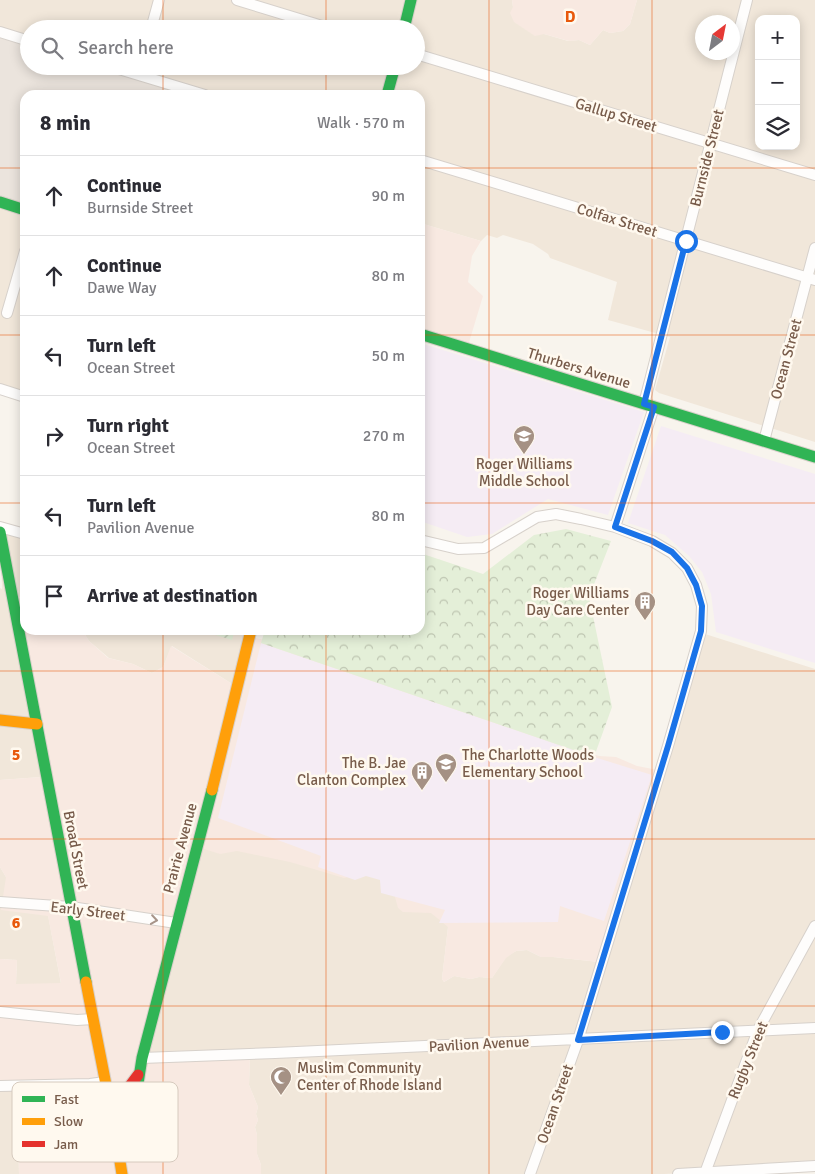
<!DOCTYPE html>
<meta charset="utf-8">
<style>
:root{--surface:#fff;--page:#f2f2f3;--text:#2b2b33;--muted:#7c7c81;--line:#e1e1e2}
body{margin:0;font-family:Signika,sans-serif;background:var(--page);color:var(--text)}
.controls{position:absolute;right:15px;top:15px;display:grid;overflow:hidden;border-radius:10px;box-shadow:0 2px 12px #0003}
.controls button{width:45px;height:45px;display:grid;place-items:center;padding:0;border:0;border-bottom:1px solid var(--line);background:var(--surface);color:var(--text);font:25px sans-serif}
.compass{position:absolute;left:695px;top:15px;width:45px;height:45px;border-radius:50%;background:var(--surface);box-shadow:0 2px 12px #0003;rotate:32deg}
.stop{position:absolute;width:15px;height:15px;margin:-11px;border:4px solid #1a73e8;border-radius:50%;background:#fff}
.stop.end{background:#1a73e8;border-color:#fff;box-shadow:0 1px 5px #0008}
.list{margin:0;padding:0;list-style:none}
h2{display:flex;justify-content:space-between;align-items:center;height:65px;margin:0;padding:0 20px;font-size:21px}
h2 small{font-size:16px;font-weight:400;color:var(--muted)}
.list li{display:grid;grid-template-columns:32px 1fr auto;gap:15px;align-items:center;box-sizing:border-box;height:80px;padding:0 20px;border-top:1px solid var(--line)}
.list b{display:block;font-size:19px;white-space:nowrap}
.list p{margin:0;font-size:16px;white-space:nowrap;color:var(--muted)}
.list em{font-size:16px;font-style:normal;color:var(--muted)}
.icon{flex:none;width:28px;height:28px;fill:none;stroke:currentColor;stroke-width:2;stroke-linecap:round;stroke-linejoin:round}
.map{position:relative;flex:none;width:815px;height:1174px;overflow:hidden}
.search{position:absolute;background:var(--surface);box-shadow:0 2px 12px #0003;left:20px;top:20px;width:405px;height:55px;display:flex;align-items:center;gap:12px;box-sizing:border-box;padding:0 18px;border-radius:28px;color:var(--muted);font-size:19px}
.panel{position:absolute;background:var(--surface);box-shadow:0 2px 12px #0003;left:20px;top:90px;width:405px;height:545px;border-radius:15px}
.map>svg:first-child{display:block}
.residential{fill:#f1e7da;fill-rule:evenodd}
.commercial{fill:#f8e9e1}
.industrial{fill:#ebe4dd}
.education{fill:#f5ecf4}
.park{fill:url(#park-crowns)}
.garden{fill:url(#garden-furrows)}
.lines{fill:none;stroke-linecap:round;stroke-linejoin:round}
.street-casing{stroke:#d7d1cb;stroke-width:12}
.fast-casing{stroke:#d8d0c9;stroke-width:13}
.slow-casing{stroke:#d8d0c9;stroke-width:13}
.jam-casing{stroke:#d8d0c9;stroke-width:13}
.street{stroke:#fefdfc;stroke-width:10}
.fast{stroke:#30b455;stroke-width:11}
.slow{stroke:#ff9f0a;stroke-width:11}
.jam{stroke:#e5322d;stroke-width:11}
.oneway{stroke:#a79489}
.route{stroke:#1a73e8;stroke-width:6}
.grid{fill:none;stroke:#e8590c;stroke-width:1;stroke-opacity:0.55}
.labels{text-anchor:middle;stroke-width:5;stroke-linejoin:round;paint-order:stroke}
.street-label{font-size:15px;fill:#785c4b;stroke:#fff9ef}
.poi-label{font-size:15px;fill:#785c4b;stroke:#fff9ef;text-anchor:end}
.key{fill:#fff9ef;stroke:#d6cabe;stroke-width:1}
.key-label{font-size:14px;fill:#785c4b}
.grid-label{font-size:16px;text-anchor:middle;font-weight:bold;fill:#e8590c;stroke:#fff9ef;stroke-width:5;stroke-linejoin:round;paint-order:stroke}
</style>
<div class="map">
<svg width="815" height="1174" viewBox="0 0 815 1174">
<defs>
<pattern id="park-crowns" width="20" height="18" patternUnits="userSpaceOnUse" patternTransform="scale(1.25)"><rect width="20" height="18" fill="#e4efd8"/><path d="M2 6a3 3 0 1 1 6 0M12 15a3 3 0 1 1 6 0" fill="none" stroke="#bec5b1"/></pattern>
<pattern id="garden-furrows" width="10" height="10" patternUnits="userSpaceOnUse" patternTransform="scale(1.25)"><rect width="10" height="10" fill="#e4efd8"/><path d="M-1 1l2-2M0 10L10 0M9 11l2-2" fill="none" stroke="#bec5b1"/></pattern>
</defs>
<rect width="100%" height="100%" fill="#f8f4ed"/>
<path class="residential" d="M0,0H512L513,7L544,34L568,41L579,40L590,45L603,30L610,33L623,31L630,24L637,0H815V442L659,393L655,390L670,337L608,320L617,282L550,258L548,254L533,244L503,235L497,238L487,235L481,241L420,223V95H203L103,66H416V29H29V44L0,35ZM759,19H796V146H759ZM702,22H732V52H702Z
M0,204L25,212V397L0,390Z
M0,526L25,534V600L7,591L41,777L0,780V588L2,589Z
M82,630H252L237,687L172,646L163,667L152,673L133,664L109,658L89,641Z
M702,633L815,669V1167L664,1174H261V1165L257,1154V1135L255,1127L258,1120L256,1114L258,1107L249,1085L250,1055L140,1058L198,847L210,850L218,818L367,872L445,910L448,927L442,979L444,982L454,976L471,979L479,977L492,978L506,957L516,951L527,950L541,957H553L599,962Z
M0,867L6,877L48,915L61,984H16L17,960L0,959Z
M0,1089H17L19,1174H0Z"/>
<path class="commercial" d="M512,0H637L630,24L623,31L610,33L603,30L590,45L579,40L569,41L544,34L535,36L514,22L510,13L513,7Z
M420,223L481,241L472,256L468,282L483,296L467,349L420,336Z
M6,591L25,600V630H82L89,641L108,658L133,664L152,673L163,667L171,646L237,687L251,637L275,642L589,753L599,756L616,757L637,766L658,770L599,962L553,957H541L527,950L516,951L506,958L492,978L479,977L471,979L454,976L444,982L442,979L448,927L431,913L403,912L398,908L392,886L367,872L344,878L290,862L237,851L220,854L198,847L139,1055H250L249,1085L258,1107L256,1114L258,1120L255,1127L257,1135V1154L261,1165V1174H19L17,1090L0,1089V959L17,960L16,984L61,983L48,916L1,910L6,877L0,867V780L41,777Z"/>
<path class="industrial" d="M0,35L29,44V66H103L203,95H25V212L0,204Z"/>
<path class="education" d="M420,343L644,412L608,515L548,499L492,534L467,537L420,521Z
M661,426L815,474V663L716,632L711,594L702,572L689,556L665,535L628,523Z
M261,643L594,757L652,775L604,921L560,906L558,922L439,923L445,910L381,893L380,880L366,876L355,880L318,867L321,856L218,818Z"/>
<path class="park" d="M566,529L611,541L589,597L612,707L594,757L261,643L265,630H420V553L483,574L534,535Z"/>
<path class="garden" d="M199,630H235L232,640Z"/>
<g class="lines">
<g class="street-casing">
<path id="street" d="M237,0L332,29
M151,29L159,0
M0,32L29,41
M416,54L815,175
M109,66L205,95
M420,160L815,280
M7,313L25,251
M0,389L25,397
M644,404L747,0
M764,441L815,248
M0,527L25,534
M615,527L654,407
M420,540L458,549L484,548L537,517L556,514L581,519L615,527L652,541L672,553L687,568L696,585L702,606L701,631L668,746L578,1040L530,1174
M0,902L71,907L176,923
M0,1012L77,1020L93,1019
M142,1058L275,1053L815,1028
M0,1086L90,1084L105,1082
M705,1173L758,1030L815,926
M678,1174L815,1166"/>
</g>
<g class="fast-casing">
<path id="fast" d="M404,29L411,0
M387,95L395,66
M0,202L25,210
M420,334L815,457
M0,532L86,982
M113,1122L131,1111L135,1103L142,1058L212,790"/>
</g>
<g class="slow-casing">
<path id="slow" d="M0,720L37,724
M212,790L251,630
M86,982C98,1046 112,1110 122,1174"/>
</g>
<g class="jam-casing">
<path id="jam" d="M111,1104L126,1091L138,1075"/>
</g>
<use href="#street" class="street"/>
<use href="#fast" class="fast"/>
<use href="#slow" class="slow"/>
<use href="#jam" class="jam"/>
</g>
<defs><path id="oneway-chevron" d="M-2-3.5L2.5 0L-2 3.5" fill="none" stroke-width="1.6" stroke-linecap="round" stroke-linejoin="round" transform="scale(1.25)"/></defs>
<use class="oneway" href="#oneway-chevron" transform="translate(154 920) rotate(8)"/>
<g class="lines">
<path class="route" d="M686,241L644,404L654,407L615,527L652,541L672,552L687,568L696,585L702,606L701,631L668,746L578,1040L722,1032"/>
</g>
<path class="grid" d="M163,0V29M326,0V29M489,0V1174M652,0V1174M163,66V95M326,66V95M0,168H25M420,168H815M0,335H25M420,335H815M0,503H25M420,503H815M163,630V1174M326,630V1174M0,671H815M0,839H815M0,1006H815"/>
<defs>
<g id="school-pin" transform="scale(1.125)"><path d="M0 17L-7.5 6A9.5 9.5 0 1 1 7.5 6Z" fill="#a59184" stroke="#fff9ef"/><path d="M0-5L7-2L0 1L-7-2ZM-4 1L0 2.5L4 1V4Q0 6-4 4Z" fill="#fff"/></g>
<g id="building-pin" transform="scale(1.125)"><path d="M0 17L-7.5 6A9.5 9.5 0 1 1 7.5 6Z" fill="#a59184" stroke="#fff9ef"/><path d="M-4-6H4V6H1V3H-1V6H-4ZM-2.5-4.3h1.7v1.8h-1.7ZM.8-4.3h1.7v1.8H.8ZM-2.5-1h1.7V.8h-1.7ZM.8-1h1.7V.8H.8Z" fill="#fff"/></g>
<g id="mosque-pin" transform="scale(1.125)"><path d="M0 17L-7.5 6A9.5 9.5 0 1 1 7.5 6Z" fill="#a59184" stroke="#fff9ef"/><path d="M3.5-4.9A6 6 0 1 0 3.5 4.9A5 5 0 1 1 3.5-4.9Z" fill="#fff"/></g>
</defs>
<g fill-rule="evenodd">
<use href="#school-pin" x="524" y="436"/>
<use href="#building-pin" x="645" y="602"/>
<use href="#school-pin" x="446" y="764"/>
<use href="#building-pin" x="422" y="772"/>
<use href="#mosque-pin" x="281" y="1077"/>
</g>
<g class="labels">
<g class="street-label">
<text transform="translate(616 115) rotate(17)" y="5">Gallup Street</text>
<text transform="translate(707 158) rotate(-76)" y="5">Burnside Street</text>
<text transform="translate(617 220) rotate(17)" y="5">Colfax Street</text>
<text transform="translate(786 359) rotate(-75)" y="5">Ocean Street</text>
<text transform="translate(579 368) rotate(17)" y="5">Thurbers Avenue</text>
<text transform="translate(180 848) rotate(-75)" y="5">Prairie Avenue</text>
<text transform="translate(76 850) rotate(79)" y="5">Broad Street</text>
<text transform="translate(88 911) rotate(7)" y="5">Early Street</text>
<text transform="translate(479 1044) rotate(-3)" y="5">Pavilion Avenue</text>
<text transform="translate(748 1060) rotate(-68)" y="5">Rugby Street</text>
<text transform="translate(555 1104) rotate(-71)" y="5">Ocean Street</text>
</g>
<g class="poi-label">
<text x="524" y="469" text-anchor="middle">Roger Williams<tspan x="524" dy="17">Middle School</tspan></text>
<text x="629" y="598">Roger Williams<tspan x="629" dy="17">Day Care Center</tspan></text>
<text x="462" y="760" text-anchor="start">The Charlotte Woods<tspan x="462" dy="17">Elementary School</tspan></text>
<text x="406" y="768">The B. Jae<tspan x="406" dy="17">Clanton Complex</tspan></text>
<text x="297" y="1073" text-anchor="start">Muslim Community<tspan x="297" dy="17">Center of Rhode Island</tspan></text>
</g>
</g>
<rect x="12" y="1082" width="166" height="80" rx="8" class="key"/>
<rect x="22" y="1096" width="23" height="6" fill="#30b455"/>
<rect x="22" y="1118" width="23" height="7" fill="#ff9f0a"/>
<rect x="22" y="1141" width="23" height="6" fill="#e5322d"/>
<g class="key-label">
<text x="54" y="1104">Fast</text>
<text x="54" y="1126">Slow</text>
<text x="54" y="1149">Jam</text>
</g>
<g class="grid-label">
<text x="570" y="22">D</text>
<text x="16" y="760">5</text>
<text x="16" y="928">6</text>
</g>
</svg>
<div class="controls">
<button>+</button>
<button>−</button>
<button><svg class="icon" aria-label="layers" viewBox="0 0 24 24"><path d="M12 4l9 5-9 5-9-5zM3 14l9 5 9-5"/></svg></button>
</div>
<svg class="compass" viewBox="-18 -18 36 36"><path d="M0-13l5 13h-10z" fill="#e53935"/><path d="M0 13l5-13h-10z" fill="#7c7c81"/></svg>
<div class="stop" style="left:686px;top:241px"></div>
<div class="stop end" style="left:722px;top:1032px"></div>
<div class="search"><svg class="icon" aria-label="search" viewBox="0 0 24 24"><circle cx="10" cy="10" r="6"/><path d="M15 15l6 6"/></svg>Search here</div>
<section class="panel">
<h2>8 min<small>Walk · 570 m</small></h2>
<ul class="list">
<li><svg class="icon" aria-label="ahead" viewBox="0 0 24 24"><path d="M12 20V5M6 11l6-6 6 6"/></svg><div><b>Continue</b><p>Burnside Street</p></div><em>90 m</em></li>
<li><svg class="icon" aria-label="ahead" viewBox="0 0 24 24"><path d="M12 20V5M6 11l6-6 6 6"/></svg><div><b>Continue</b><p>Dawe Way</p></div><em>80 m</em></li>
<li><svg class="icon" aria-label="left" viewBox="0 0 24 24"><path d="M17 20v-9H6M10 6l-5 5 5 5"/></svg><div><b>Turn left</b><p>Ocean Street</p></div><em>50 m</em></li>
<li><svg class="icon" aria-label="right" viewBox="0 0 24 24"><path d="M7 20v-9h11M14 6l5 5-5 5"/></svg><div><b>Turn right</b><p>Ocean Street</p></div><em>270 m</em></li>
<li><svg class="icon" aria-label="left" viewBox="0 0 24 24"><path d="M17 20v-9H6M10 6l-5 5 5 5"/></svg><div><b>Turn left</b><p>Pavilion Avenue</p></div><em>80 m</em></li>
<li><svg class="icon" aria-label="arrive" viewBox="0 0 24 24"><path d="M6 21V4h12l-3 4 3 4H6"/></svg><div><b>Arrive at destination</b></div></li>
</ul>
</section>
</div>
